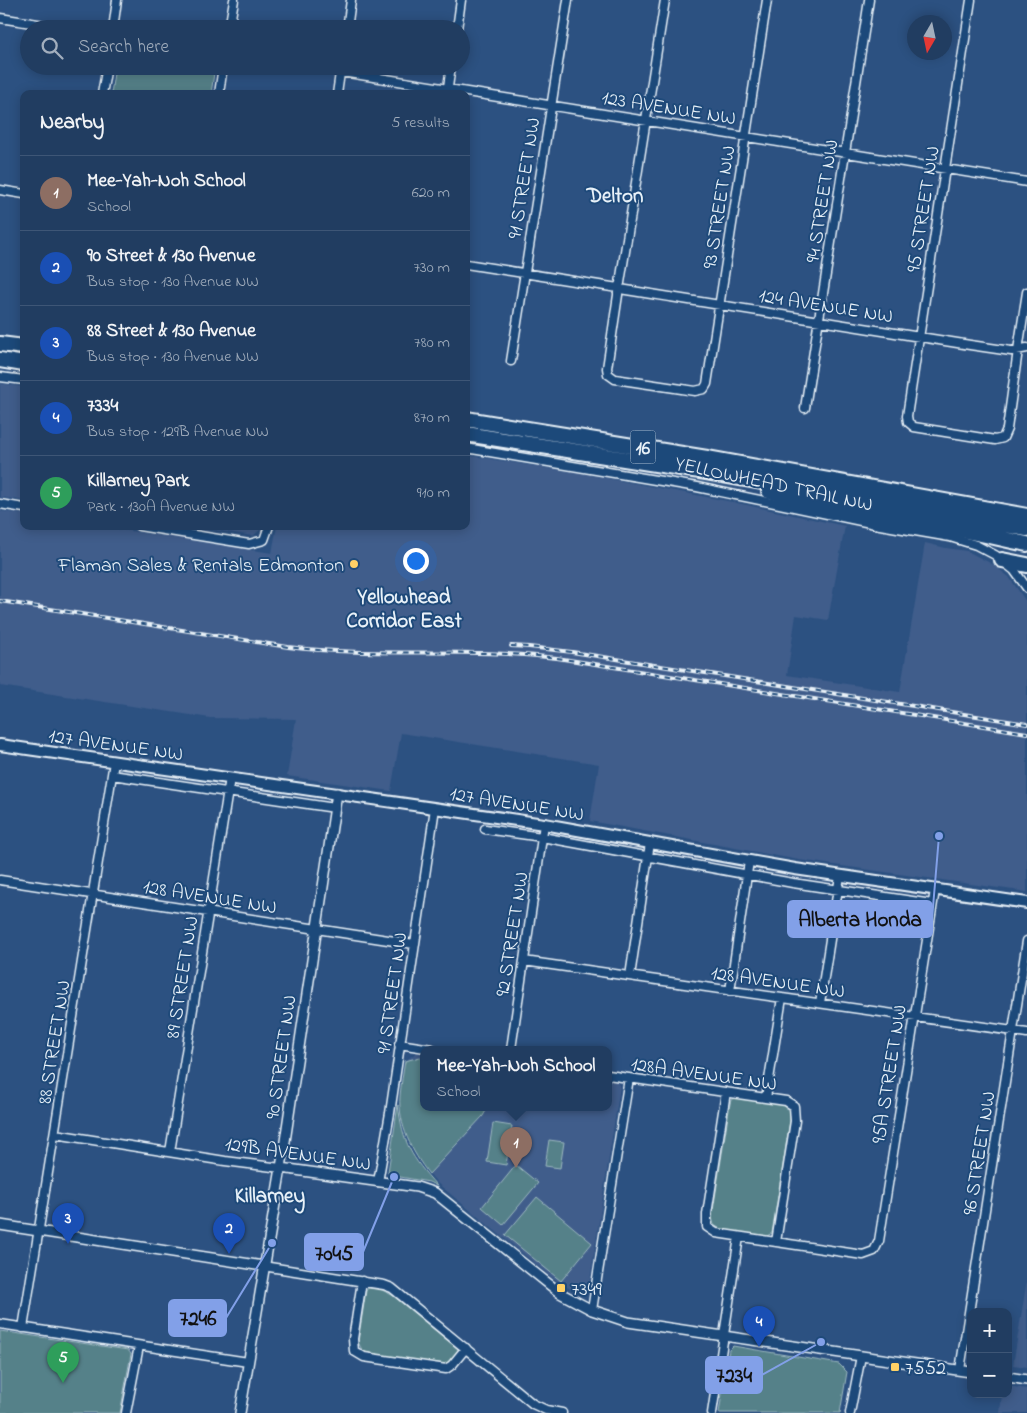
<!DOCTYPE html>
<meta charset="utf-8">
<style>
:root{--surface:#213d61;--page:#2d486a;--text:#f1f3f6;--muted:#a2aebd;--line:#3e5676;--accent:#95b2f1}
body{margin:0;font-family:"Indie Flower",sans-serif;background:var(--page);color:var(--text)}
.controls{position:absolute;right:15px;bottom:15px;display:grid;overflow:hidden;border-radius:10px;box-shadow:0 2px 12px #0003}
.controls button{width:45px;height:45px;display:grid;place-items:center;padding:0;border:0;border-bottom:1px solid var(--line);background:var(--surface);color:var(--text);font:25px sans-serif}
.compass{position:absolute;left:907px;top:15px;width:45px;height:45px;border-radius:50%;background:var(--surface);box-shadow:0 2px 12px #0003;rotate:189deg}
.you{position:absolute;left:415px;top:560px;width:18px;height:18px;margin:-12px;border:4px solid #fff;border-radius:50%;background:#1a73e8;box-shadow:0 0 0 8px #1a73e833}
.badge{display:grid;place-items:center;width:32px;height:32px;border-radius:50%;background:var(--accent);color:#fff;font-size:16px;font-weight:700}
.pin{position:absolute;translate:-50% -41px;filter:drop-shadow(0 1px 2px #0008)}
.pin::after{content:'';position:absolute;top:26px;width:18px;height:15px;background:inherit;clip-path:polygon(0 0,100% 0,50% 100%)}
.popup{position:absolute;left:420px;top:1046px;width:192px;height:65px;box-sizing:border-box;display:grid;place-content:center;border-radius:10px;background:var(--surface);filter:drop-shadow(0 1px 4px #0005);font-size:16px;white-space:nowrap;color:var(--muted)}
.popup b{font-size:19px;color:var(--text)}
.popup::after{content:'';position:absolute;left:50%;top:100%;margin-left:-10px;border:10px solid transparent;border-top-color:var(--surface)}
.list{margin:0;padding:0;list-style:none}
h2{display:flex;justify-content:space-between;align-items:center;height:65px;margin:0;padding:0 20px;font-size:21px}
h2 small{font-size:16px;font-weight:400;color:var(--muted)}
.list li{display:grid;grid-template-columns:32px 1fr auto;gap:15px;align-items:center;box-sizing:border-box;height:75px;padding:0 20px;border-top:1px solid var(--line)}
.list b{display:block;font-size:19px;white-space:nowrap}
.list p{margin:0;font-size:16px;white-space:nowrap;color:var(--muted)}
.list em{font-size:16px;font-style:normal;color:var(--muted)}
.icon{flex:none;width:28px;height:28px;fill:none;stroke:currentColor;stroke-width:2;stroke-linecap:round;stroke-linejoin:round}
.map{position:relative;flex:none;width:1027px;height:1413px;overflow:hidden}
.search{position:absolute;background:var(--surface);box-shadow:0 2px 12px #0003;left:20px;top:20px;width:450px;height:55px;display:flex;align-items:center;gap:12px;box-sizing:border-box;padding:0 18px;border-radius:28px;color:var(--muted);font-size:19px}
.panel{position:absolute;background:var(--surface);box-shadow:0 2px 12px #0003;left:20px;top:90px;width:450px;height:440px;border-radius:10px}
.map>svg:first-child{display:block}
.built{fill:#3f5d8b}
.green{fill:#558189;stroke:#9eb9c0}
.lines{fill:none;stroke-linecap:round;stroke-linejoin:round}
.minor-casing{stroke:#e8f1f8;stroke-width:11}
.tertiary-casing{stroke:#e8f1f8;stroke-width:12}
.secondary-casing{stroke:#e8f1f8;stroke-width:14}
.motorway-casing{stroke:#e8f1f8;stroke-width:18}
.minor{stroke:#1f4a7a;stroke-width:8}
.tertiary{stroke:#1f4a7a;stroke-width:9}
.secondary{stroke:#1f4a7a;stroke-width:10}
.motorway{stroke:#1f4a7a;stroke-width:14}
.rail-casing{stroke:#e8f1f8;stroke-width:4}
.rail{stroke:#1f4a7a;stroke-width:2;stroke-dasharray:5.5;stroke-linecap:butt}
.poi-dot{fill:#ffd166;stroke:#1f4a7a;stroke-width:2}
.labels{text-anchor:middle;stroke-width:4;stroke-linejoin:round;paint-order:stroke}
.shield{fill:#1f4a7a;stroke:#acbfd2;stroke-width:1}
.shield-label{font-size:19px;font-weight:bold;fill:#e8f1f8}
.street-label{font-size:20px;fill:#e8f1f8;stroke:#1f4a7a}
.poi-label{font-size:20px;fill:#e8f1f8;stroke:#1f4a7a;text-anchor:start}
.neighbourhood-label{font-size:21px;font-weight:bold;fill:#e8f1f8;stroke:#1f4a7a}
.leader{fill:none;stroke:#82a0e8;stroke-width:2}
.callout-dot{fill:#82a0e8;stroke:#1f4a7a;stroke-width:2}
.callout{fill:#82a0e8;stroke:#82a0e8;stroke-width:2}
.callout-label{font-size:21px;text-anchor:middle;font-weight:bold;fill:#111}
</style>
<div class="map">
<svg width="1027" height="1413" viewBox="0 0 1027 1413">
<rect width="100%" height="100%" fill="#2c5181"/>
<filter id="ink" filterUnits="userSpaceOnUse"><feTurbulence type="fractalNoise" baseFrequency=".02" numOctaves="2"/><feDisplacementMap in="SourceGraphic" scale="10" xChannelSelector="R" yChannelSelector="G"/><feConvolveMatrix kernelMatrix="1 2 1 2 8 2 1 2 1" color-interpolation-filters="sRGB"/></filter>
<g filter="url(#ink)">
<path class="built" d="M0,383L24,387V501L0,497Z
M466,455L580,473L733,502L845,526L828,620L796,615L787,675L900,692L925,543L946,548L967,551L994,565L1009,577L1027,603V892L799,860L590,821L599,764L401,733L391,791L287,776L296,719L210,718L0,686V511L24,514V526H99L272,553L277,526H466Z
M192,526H261L260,530L253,536Z
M416,1053L423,1054L424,1107H608L609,1080L617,1082L620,1087L589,1287L575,1292L551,1277L437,1183L420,1162L409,1141L404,1126L400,1098L405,1061Z
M1027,1280V1367L1013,1365Z
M1008,1386L1027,1389V1413H1000L1002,1394H1008Z"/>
<path class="green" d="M115,66H215L211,94H111Z
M420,1057L423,1059L424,1107H488L483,1116L429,1174C412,1152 398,1125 400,1096C401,1085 403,1073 405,1061Z
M735,1098L783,1105L790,1111V1120L772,1233L767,1236L722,1230L714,1225L712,1217L730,1104L731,1100Z
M398,1105C403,1143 411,1157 437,1186L429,1182L389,1175L388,1172Z
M493,1123L512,1126L506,1165L487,1162Z
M549,1140L564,1142L560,1168L545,1166Z
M516,1165L538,1183L503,1225L482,1207Z
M537,1197L592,1243L561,1281L505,1235Z
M368,1288L382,1290L392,1295L458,1349C457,1355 450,1361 445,1364L370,1354L362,1350L358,1342L366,1291Z
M0,1331L128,1350L131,1354L120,1413H0Z
M733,1346L839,1364L847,1372L840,1413H719L729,1350Z"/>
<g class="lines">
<g class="minor-casing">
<path id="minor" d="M665,0L620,283L618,288V295L607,368L608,374L615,379L695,391L704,389L707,384L767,0
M971,0L907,416L908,422L914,427L995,440L1003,438L1007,429L1018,350L1027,292
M0,18L69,29
M113,29L117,0
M229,29L234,0
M347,29L351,0
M457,29L461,0
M305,66L1027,182
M102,94L107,66
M219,94L223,66
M337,94L341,66
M447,94L451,66
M0,190L24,194
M466,264L618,288
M620,289L970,345L1011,351L1027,348
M511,361L568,0
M0,377L24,380
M805,408L869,0
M466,448L697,487L880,525L950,537L976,545L995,555L1014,570L1027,588
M0,504L24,508
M139,526L249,544L264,540L269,526
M112,775L335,808
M485,829L542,837L793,883L932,904
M0,880L414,944
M524,961L1027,1033
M630,976L650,843
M730,991L749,861
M820,1003L840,876
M399,1044L432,1049
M511,1049L544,824
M608,1075L786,1101L794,1106L795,1121L776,1242
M726,1092L707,1214V1227L716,1233L863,1255L874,1251L879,1241L935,890
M766,1098L782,998
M55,1134L225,1161L281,1168
M170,1152L230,778
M378,1182L390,1113L435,808
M263,1266L384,1285L392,1288L533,1404L546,1410L562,1413
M362,1281L353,1339L354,1351L364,1357L446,1369L452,1365L466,1348
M592,1310L629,1078
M0,1324L248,1362
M23,1328L114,762
M960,1370L1027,941
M126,1413L139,1346
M712,1413L739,1237
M850,1413L861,1356"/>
</g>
<g class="tertiary-casing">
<path id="tertiary" d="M281,1168L417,1187L435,1193L560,1293L592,1310L628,1322L971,1372
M0,1225L263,1266
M1008,1377L1027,1380
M240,1413L281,1168L337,793"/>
</g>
<g class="secondary-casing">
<path id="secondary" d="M0,745L544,824L795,869L1027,903"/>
</g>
<g class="motorway-casing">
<path id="motorway" d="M0,344L24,347
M0,360L24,364
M466,419L707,458L1027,516
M466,434L706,472L1027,529
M769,491C825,507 884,516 941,526C970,531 998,538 1027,544
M1002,560L1027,565"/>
</g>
<use href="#minor" class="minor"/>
<use href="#tertiary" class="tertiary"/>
<use href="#secondary" class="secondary"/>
<use href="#motorway" class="motorway"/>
<g class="rail-casing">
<path id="rail" d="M0,601L288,647C377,658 467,647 557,658L1027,733
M511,646L529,647L572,652L1027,724"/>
</g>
<use href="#rail" class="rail"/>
</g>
</g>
<g class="poi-dot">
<circle cx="354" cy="564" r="5"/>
<rect x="556" y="1283" width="10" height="10" rx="2.5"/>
<rect x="890" y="1362" width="10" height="10" rx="2.5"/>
</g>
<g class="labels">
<rect class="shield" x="630.5" y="430.5" width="25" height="33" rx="4"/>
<g class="shield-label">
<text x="643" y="454">16</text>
</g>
<g class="street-label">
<text transform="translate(669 107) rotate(9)" y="7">123 AVENUE NW</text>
<text transform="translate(523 178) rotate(-81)" y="7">91 STREET NW</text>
<text transform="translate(821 201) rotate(-81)" y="7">94 STREET NW</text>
<text transform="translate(718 207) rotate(-81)" y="7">93 STREET NW</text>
<text transform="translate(922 209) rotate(-81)" y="7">95 STREET NW</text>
<text transform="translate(826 305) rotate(9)" y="7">124 AVENUE NW</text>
<text transform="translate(774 483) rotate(12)" y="7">YELLOWHEAD TRAIL NW</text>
<text transform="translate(116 744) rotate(8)" y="7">127 AVENUE NW</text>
<text transform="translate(517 803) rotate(9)" y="7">127 AVENUE NW</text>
<text transform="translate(210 896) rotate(9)" y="7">128 AVENUE NW</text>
<text transform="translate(511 934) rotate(-81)" y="7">92 STREET NW</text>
<text transform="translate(181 977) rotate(-81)" y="7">89 STREET NW</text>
<text transform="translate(778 981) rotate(8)" y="7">128 AVENUE NW</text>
<text transform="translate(391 993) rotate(-82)" y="7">91 STREET NW</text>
<text transform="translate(53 1042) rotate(-81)" y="7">88 STREET NW</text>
<text transform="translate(280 1057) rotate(-82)" y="7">90 STREET NW</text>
<text transform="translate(704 1073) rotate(8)" y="7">128A AVENUE NW</text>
<text transform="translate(888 1074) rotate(-81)" y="7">95A STREET NW</text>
<text transform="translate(298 1153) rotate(8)" y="7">129B AVENUE NW</text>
<text transform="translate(978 1153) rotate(-81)" y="7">96 STREET NW</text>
</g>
<g class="poi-label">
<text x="344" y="571" text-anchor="end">Flaman Sales &amp; Rentals Edmonton</text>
<text x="571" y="1295">7349</text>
<text x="905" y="1374">7552</text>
</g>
<g class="neighbourhood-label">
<text x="615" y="202">Delton</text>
<text x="404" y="603">Yellowhead<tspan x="404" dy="24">Corridor East</tspan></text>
<text x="270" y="1202">Killarney</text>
</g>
</g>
<path class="leader" d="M939 836L932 919M394 1177L363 1252M272 1243L226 1318M821 1342L762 1375"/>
<g class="callout-dot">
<circle cx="939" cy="836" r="5"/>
<circle cx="394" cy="1177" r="5"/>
<circle cx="272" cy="1243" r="5"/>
<circle cx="821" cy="1342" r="5"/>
</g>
<g class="callout">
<rect x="788" y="901" width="144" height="36" rx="5"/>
<rect x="305" y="1234" width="58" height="36" rx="5"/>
<rect x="169" y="1300" width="57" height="36" rx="5"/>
<rect x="706" y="1357" width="56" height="36" rx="5"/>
</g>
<g class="callout-label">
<text x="860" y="926">Alberta Honda</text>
<text x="334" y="1260">7045</text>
<text x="198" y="1325">7246</text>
<text x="734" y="1382">7234</text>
</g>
</svg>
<div class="controls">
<button>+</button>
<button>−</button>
</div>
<svg class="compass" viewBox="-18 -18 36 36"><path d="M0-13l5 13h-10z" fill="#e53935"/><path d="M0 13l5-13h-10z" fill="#a2aebd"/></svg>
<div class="you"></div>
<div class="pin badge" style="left:516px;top:1168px;background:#8d6e63">1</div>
<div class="popup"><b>Mee-Yah-Noh School</b>School</div>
<div class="pin badge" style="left:229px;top:1254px;background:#1a4fb4">2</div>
<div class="pin badge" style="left:68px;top:1244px;background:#1a4fb4">3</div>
<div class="pin badge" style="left:759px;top:1347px;background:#1a4fb4">4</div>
<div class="pin badge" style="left:63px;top:1383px;background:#2e9e5b">5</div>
<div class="search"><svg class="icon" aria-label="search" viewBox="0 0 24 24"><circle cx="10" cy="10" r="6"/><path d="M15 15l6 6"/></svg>Search here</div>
<section class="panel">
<h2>Nearby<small>5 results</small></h2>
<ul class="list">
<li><span class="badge" style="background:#8d6e63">1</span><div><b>Mee-Yah-Noh School</b><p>School</p></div><em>620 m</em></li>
<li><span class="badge" style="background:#1a4fb4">2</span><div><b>90 Street &amp; 130 Avenue</b><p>Bus stop · 130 Avenue NW</p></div><em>730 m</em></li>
<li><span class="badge" style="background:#1a4fb4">3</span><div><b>88 Street &amp; 130 Avenue</b><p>Bus stop · 130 Avenue NW</p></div><em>780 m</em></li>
<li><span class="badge" style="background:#1a4fb4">4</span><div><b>7334</b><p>Bus stop · 129B Avenue NW</p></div><em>870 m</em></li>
<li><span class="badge" style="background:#2e9e5b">5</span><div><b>Killarney Park</b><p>Park · 130A Avenue NW</p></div><em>910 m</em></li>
</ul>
</section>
</div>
